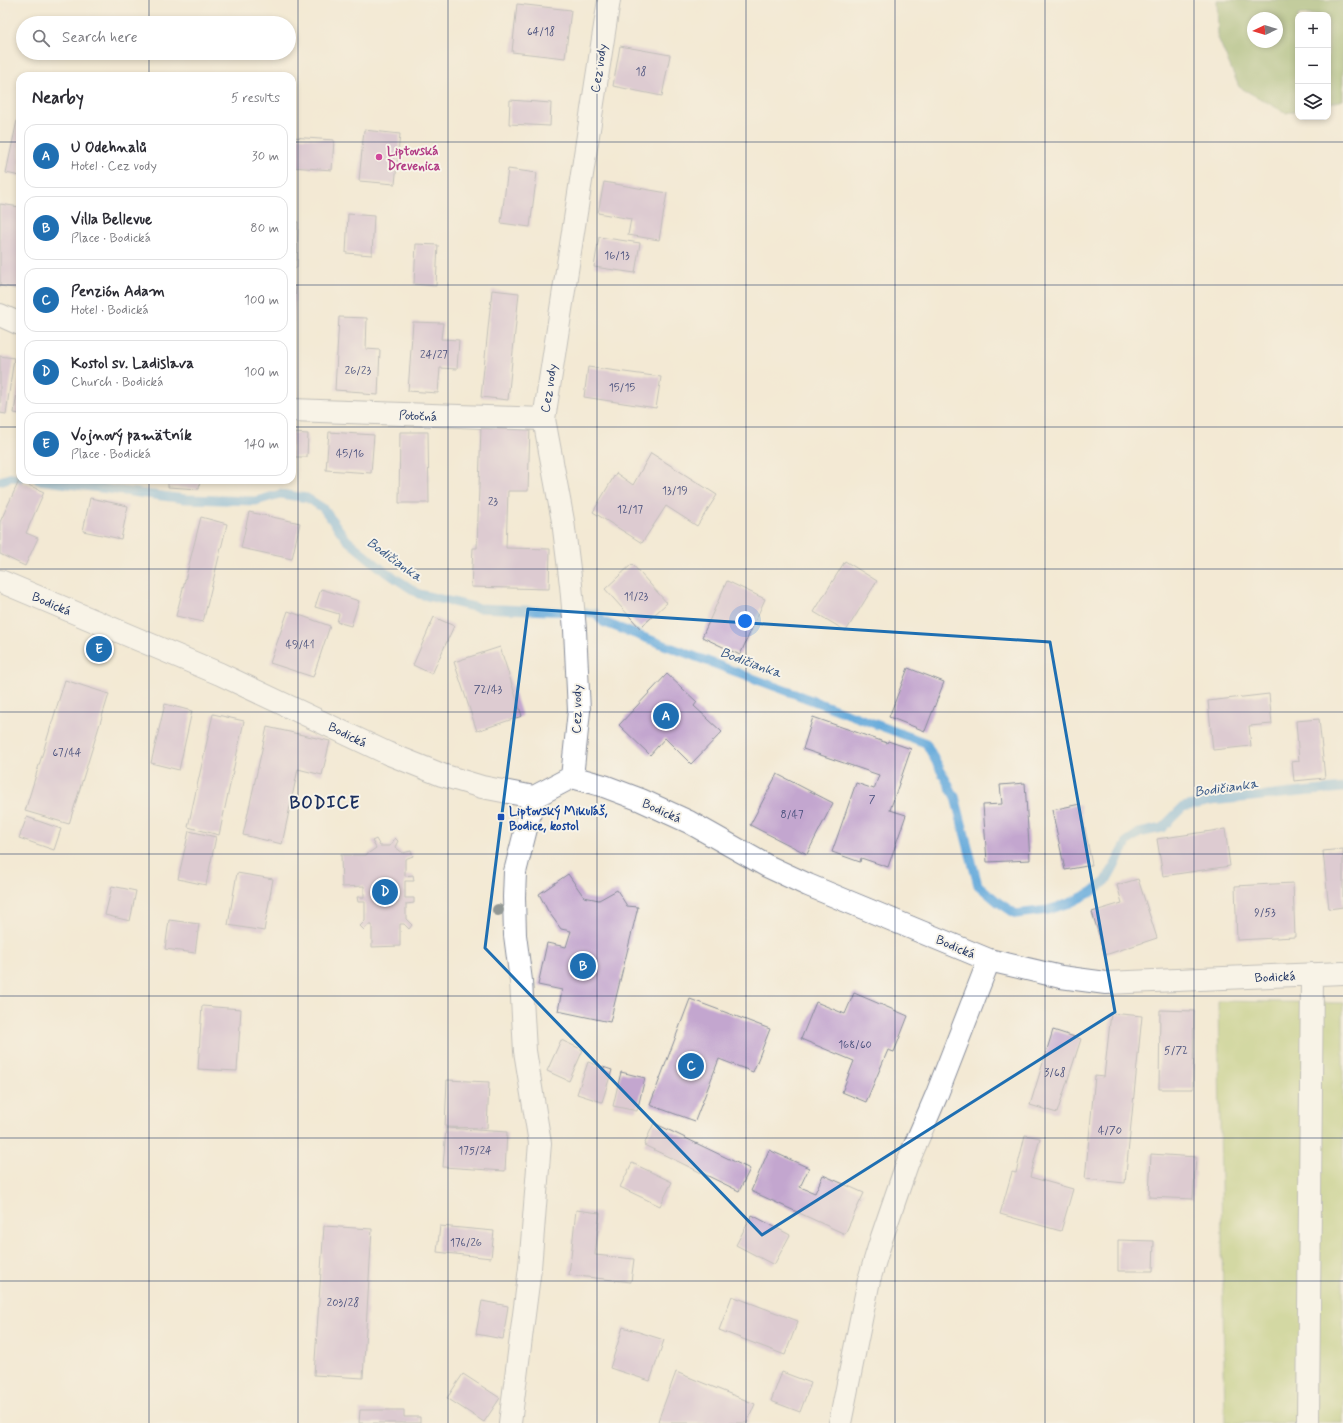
<!DOCTYPE html>
<meta charset="utf-8">
<style>
:root{--surface:#fff;--page:#f2f2f3;--text:#2b2b33;--muted:#7c7c81;--line:#e1e1e2;--accent:#1f6fb2}
body{margin:0;font-family:Mynerve,sans-serif;background:var(--page);color:var(--text)}
.controls{position:absolute;right:12px;top:12px;display:grid;overflow:hidden;border-radius:8px;box-shadow:0 2px 6px #0003}
.controls button{width:36px;height:36px;display:grid;place-items:center;padding:0;border:0;border-bottom:1px solid var(--line);background:var(--surface);color:var(--text);font:20px sans-serif}
.compass{position:absolute;left:1247px;top:12px;width:36px;height:36px;border-radius:50%;background:var(--surface);box-shadow:0 2px 6px #0003;rotate:266deg}
.you{position:absolute;left:745px;top:621px;width:14px;height:14px;margin:-10px;border:3px solid #fff;border-radius:50%;background:#1a73e8;box-shadow:0 0 0 6px #1a73e833}
.badge{display:grid;place-items:center;width:26px;height:26px;border-radius:50%;background:var(--accent);color:#fff;font-size:13px;font-weight:700}
.pin{position:absolute;translate:-50% -50%;border:2px solid #fff;box-shadow:0 1px 4px #0006}
.list{margin:0;padding:0;list-style:none}
h2{display:flex;justify-content:space-between;align-items:center;height:52px;margin:0;padding:0 16px;font-size:17px}
h2 small{font-size:13px;font-weight:400;color:var(--muted)}
.list li{display:grid;grid-template-columns:26px 1fr auto;gap:12px;align-items:center;box-sizing:border-box;height:64px;margin:0 8px 8px;padding:0 8px;border:1px solid var(--line);border-radius:12px}
.list b{display:block;font-size:15px;white-space:nowrap}
.list p{margin:0;font-size:13px;white-space:nowrap;color:var(--muted)}
.list em{font-size:13px;font-style:normal;color:var(--muted)}
.icon{flex:none;width:22px;height:22px;fill:none;stroke:currentColor;stroke-width:2;stroke-linecap:round;stroke-linejoin:round}
.map{position:relative;flex:none;width:1343px;height:1423px;overflow:hidden}
.search{position:absolute;background:var(--surface);box-shadow:0 2px 6px #0003;left:16px;top:16px;width:280px;height:44px;display:flex;align-items:center;gap:10px;box-sizing:border-box;padding:0 14px;border-radius:22px;color:var(--muted);font-size:15px}
.panel{position:absolute;background:var(--surface);box-shadow:0 2px 6px #0003;left:16px;top:72px;width:280px;height:412px;border-radius:12px}
.map>svg:first-child{display:block}
.green{fill:#aec368;stroke:#647963}
.forest{fill:#8aa95c;stroke:#526c5d;fill-rule:evenodd}
.lines{fill:none;stroke-linecap:round;stroke-linejoin:round}
.stream{stroke:#66aadb;stroke-width:9}
.building{fill:#c3a6cf}
.minor-casing{stroke:#878c99;stroke-width:24}
.minor{stroke:#fff;stroke-width:22}
.tree{fill:#919794}
.marked{fill:none;stroke:#1f6fb2;stroke-width:3;stroke-linejoin:round}
.grid{fill:none;stroke:#1b2f5e;stroke-width:1;stroke-opacity:0.55}
.hotel-dot{fill:#d1479c;stroke:#f7f3e8;stroke-width:1.5}
.transit-dot{fill:#1a4fb4;stroke:#f7f3e8;stroke-width:1.5}
.labels{text-anchor:middle;stroke-width:4;stroke-linejoin:round;paint-order:stroke}
.number-label{font-size:11px;fill:#454d7a}
.street-label{font-size:13px;fill:#1b2f5e;stroke:#f7f3e8}
.hotel-label{font-size:13px;font-weight:bold;fill:#b23c85;stroke:#f7f3e8;text-anchor:start}
.transit-label{font-size:13px;font-weight:bold;fill:#164399;stroke:#f7f3e8;text-anchor:start}
.water-label{font-size:14px;font-style:italic;fill:#325484;stroke:#f7f3e8}
.district-label{font-size:17px;font-weight:bold;letter-spacing:1px;fill:#1b2f5e;stroke:#f7f3e8}
</style>
<div class="map">
<svg width="1343" height="1423" viewBox="0 0 1343 1423">
<rect width="100%" height="100%" fill="#f7f3e8"/>
<filter id="ink" filterUnits="userSpaceOnUse"><feTurbulence type="fractalNoise" baseFrequency=".025" numOctaves="2"/><feDisplacementMap in="SourceGraphic" scale="8" xChannelSelector="R" yChannelSelector="G"/><feConvolveMatrix kernelMatrix="1 2 1 2 8 2 1 2 1" color-interpolation-filters="sRGB"/></filter>
<filter id="wash" filterUnits="userSpaceOnUse"><feTurbulence type="fractalNoise" baseFrequency=".012" numOctaves="4" result="noise"/><feDisplacementMap in="SourceGraphic" scale="16" xChannelSelector="R" yChannelSelector="G"/><feGaussianBlur stdDeviation="0.9" result="paint"/><feColorMatrix in="noise" values="0 0 0 0 0 0 0 0 0 0 0 0 0 0 0 0 0 1.4 0 .05"/><feComposite in="paint" operator="in"/></filter>
<g filter="url(#wash)">
<rect width="100%" height="100%" fill="#f3e9d4"/>
<path class="green" d="M1218,1001L1343,1003V1423H1225Z"/>
<path class="forest" d="M1217,0H1343V100L1328,104V15H1298V111L1286,113L1239,87L1218,38ZM1253,18H1277V42H1253Z"/>
<g class="lines">
<path class="stream" d="M38,480L185,499L256,501L280,494L307,498L323,508L347,540L383,570L419,594L478,608L596,613L603,622L926,743L955,797L978,885L998,902L1016,914L1048,910L1070,903L1092,892L1106,881L1128,841L1139,833L1162,828L1183,807L1211,801L1343,788
M0,481L12,477L20,478"/>
</g>
<g id="blocks">
<path class="building" d="M517,4L571,10L565,58L512,52Z
M620,46L670,55L662,96L613,86Z
M510,100L551,103L550,126L509,124Z
M19,111H20V176L6,173Z
M364,130L400,134L395,184L359,181Z
M292,137L334,140L332,170L292,167Z
M508,169L537,173L530,227L501,223Z
M604,182L667,193L659,240L628,235L631,219L598,213Z
M0,204L20,207V289L0,286Z
M348,214L374,216L372,255L346,253Z
M292,222H298L297,268H292Z
M599,237L640,243L635,273L594,267Z
M416,244L438,245L436,286L414,284Z
M292,287H296L293,332H292Z
M492,290L519,293L508,400L481,397Z
M339,317L367,318L366,349L380,350L378,395L363,394V392L335,390Z
M413,322L443,323L441,339L459,340L457,369L440,368L438,393L408,391Z
M0,356L14,358L6,414L0,413Z
M588,367L661,377L656,408L584,397Z
M19,379H20V414L14,413Z
M481,426L530,427L528,491H508L506,548L550,549L549,589L471,587L473,548H477Z
M329,432L374,435L371,473L326,470Z
M400,432H428L429,503H399Z
M292,433L308,434L307,457H292Z
M651,453L717,495L697,526L666,506L642,543L593,512L616,473L633,485Z
M168,480H200L199,489L168,487Z
M19,481L44,492L26,533L38,538L25,566L0,554V522Z
M90,498L128,506L121,539L83,531Z
M249,512L300,523L292,559L241,548Z
M201,517L227,524L203,622L176,616Z
M845,561L877,581L846,631L814,612Z
M632,564L667,603L640,628L605,589Z
M727,581L765,599L740,655L702,637Z
M321,589L359,601L351,626L337,622L339,614L315,607Z
M288,611L330,626L313,677L270,663Z
M434,617L454,626L432,674L413,665Z
M500,647L522,716L477,731L454,662Z
M908,668L944,682L925,731L889,717Z
M667,674L697,702L694,706L722,732L691,764L665,738L650,755L619,725Z
M65,680L109,694L69,824L25,811Z
M1269,694L1272,724L1249,726L1251,746L1213,750L1208,701Z
M165,704L192,711L179,770L151,763Z
M213,714L244,721L219,835L188,827Z
M813,717L887,743L888,741L911,749L890,810L906,815L888,867L861,858L860,862L832,852L856,783L874,789L879,775L803,749Z
M1319,719L1325,778L1294,781L1292,762L1299,761L1296,721Z
M267,727L330,741L322,775L298,769L282,844L243,835Z
M777,774L833,803L807,854L750,825Z
M1025,783L1030,860L987,862L983,805L1002,804L1000,785Z
M1080,804L1092,865L1065,870L1052,810Z
M27,817L61,829L54,850L19,838Z
M1225,829L1230,866L1163,876L1157,839Z
M189,831L216,837L206,885L178,879Z
M395,838L398,841L395,847L403,853L411,851L413,856L405,859V876L413,875L414,881H405V898H414V903L406,904V919L412,925L409,929L404,924H400V946L372,947V925H368L364,930L360,926L365,921V902H358L357,897H364V886L342,887L341,855H366L376,848L372,841L376,839L380,846H390Z
M1343,849V907L1329,909L1323,851Z
M237,873L273,879L264,931L228,925Z
M568,874L584,897L599,900L617,890L627,906L638,907L610,1022L558,1011L562,990L538,985L547,943L566,947L571,931L561,929L548,911L539,894Z
M1138,879L1157,938L1105,955L1092,912L1122,903L1117,885Z
M1293,883L1295,937L1237,940L1235,886Z
M112,886L136,891L130,921L105,915Z
M169,920L199,924L195,953L165,949Z
M854,993L908,1016L894,1052L888,1050L866,1102L842,1092L854,1061L801,1039L816,1002L845,1014Z
M690,999L770,1029L753,1072L719,1059L695,1121L650,1105Z
M202,1006L241,1009L237,1071L198,1069Z
M1160,1010L1194,1011L1193,1089H1159Z
M1111,1013L1142,1016L1125,1183L1085,1179L1095,1076L1104,1077Z
M1053,1030L1081,1039L1057,1113L1030,1105Z
M561,1040L583,1050L569,1081L547,1071Z
M588,1062L612,1070L602,1102L577,1094Z
M621,1072L645,1078L637,1111L613,1106Z
M447,1080L489,1082L487,1128L445,1127Z
M654,1123L750,1169L739,1191L644,1145Z
M446,1128L507,1132L505,1171L443,1167Z
M1025,1135L1040,1138L1030,1177L1073,1189L1061,1231L1000,1214L1012,1172L1016,1173Z
M769,1150L809,1168L800,1187L815,1193L823,1175L864,1193L845,1234L751,1191Z
M1151,1154L1196,1157L1193,1199L1149,1197Z
M632,1163L672,1182L660,1206L620,1187Z
M576,1210L600,1213L595,1255L634,1259L631,1282L569,1275Z
M752,1215L790,1235L774,1265L736,1245Z
M324,1226L372,1229L363,1378L314,1375Z
M440,1226L494,1231L491,1258L437,1252Z
M1118,1240L1154,1241L1153,1271H1118Z
M732,1296L798,1321L785,1355L719,1330Z
M482,1301L508,1306L503,1339L476,1334Z
M623,1327L664,1340L650,1381L610,1368Z
M676,1372L755,1404L747,1423H662L658,1421Z
M782,1372L811,1383L800,1412L771,1401Z
M463,1374L500,1398L484,1422L447,1398Z
M360,1410H404V1417H420V1423H359Z"/>
</g>
</g>
<g filter="url(#ink)">
<use href="#blocks" fill-opacity="0" stroke="#878c99" stroke-width="1"/>
<g class="lines">
<g class="minor-casing">
<path id="minor" d="M0,315L20,324
M292,410L544,419
M0,581L220,674L387,753L442,775L482,787L534,797L572,777L604,786L641,800L689,822L767,866L808,885L989,960L1061,977L1106,983L1343,973
M572,777L579,711L575,630L571,585L563,521L544,419L609,0
M510,1423L530,1268L540,1143L525,1051L521,981L515,935L514,897L515,872L534,797
M840,1423L869,1280L882,1237L907,1164L937,1094L989,960
M1308,1423L1312,974"/>
</g>
<use href="#minor" class="minor"/>
</g>
<circle class="tree" cx="498" cy="910" r="6"/>
</g>
<path d="M0 0H1343V1423H0ZM528,609L1050,642L1115,1012L762,1235L485,948Z" fill="#f3e9d4" fill-opacity=".55" fill-rule="evenodd"/>
<path class="marked" d="M528,609L1050,642L1115,1012L762,1235L485,948Z"/>
<path class="grid" d="M149,0V23M298,0V1423M448,0V1423M597,0V1423M746,0V1423M895,0V1423M1045,0V1423M1194,0V1423M149,53V76M0,142H20M292,142H1343M0,285H20M292,285H1343M0,427H20M292,427H1343M149,480V1423M0,569H1343M0,712H1343M0,854H1343M0,996H1343M0,1138H1343M0,1281H1343"/>
<circle class="hotel-dot" cx="379" cy="157" r="4"/>
<rect class="transit-dot" x="497" y="813" width="8" height="8" rx="2"/>
<g class="labels">
<g class="number-label">
<text x="541" y="35">64/18</text>
<text x="641" y="75">18</text>
<text x="617" y="259">16/13</text>
<text x="434" y="358">24/27</text>
<text x="358" y="374">26/23</text>
<text x="622" y="391">15/15</text>
<text x="350" y="457">45/16</text>
<text x="675" y="494">13/19</text>
<text x="493" y="505">23</text>
<text x="630" y="513">12/17</text>
<text x="636" y="600">11/23</text>
<text x="300" y="648">49/41</text>
<text x="488" y="693">72/43</text>
<text x="67" y="756">67/44</text>
<text x="872" y="803">7</text>
<text x="792" y="818">8/47</text>
<text x="1265" y="916">9/53</text>
<text x="855" y="1048">168/60</text>
<text x="1176" y="1054">5/72</text>
<text x="1055" y="1076">3/68</text>
<text x="1110" y="1134">4/70</text>
<text x="475" y="1154">175/24</text>
<text x="466" y="1246">176/26</text>
<text x="343" y="1306">203/28</text>
</g>
<g class="street-label">
<text transform="translate(598 68) rotate(-81)" y="5">Cez vody</text>
<text transform="translate(548 388) rotate(-81)" y="5">Cez vody</text>
<text transform="translate(418 415) rotate(2)" y="5">Potočná</text>
<text transform="translate(52 603) rotate(23)" y="5">Bodická</text>
<text transform="translate(576 709) rotate(-89)" y="5">Cez vody</text>
<text transform="translate(348 734) rotate(26)" y="5">Bodická</text>
<text transform="translate(662 810) rotate(24)" y="5">Bodická</text>
<text transform="translate(956 946) rotate(23)" y="5">Bodická</text>
<text transform="translate(1275 976) rotate(-3)" y="5">Bodická</text>
</g>
<g class="hotel-label">
<text x="387" y="155">Liptovská<tspan x="387" dy="15">Drevenica</tspan></text>
</g>
<g class="transit-label">
<text x="509" y="815">Liptovský Mikuláš,<tspan x="509" dy="15">Bodice, kostol</tspan></text>
</g>
<g class="water-label">
<text transform="translate(395 559) rotate(36)" y="5">Bodičianka</text>
<text transform="translate(751 662) rotate(20)" y="5">Bodičianka</text>
<text transform="translate(1226 787) rotate(-8)" y="5">Bodičianka</text>
</g>
<g class="district-label">
<text x="325" y="808">BODICE</text>
</g>
</g>
</svg>
<div class="controls">
<button>+</button>
<button>−</button>
<button><svg class="icon" aria-label="layers" viewBox="0 0 24 24"><path d="M12 4l9 5-9 5-9-5zM3 14l9 5 9-5"/></svg></button>
</div>
<svg class="compass" viewBox="-18 -18 36 36"><path d="M0-13l5 13h-10z" fill="#e53935"/><path d="M0 13l5-13h-10z" fill="#7c7c81"/></svg>
<div class="you"></div>
<div class="pin badge" style="left:666px;top:716px">A</div>
<div class="pin badge" style="left:583px;top:966px">B</div>
<div class="pin badge" style="left:691px;top:1066px">C</div>
<div class="pin badge" style="left:385px;top:892px">D</div>
<div class="pin badge" style="left:99px;top:649px">E</div>
<div class="search"><svg class="icon" aria-label="search" viewBox="0 0 24 24"><circle cx="10" cy="10" r="6"/><path d="M15 15l6 6"/></svg>Search here</div>
<section class="panel">
<h2>Nearby<small>5 results</small></h2>
<ul class="list">
<li><span class="badge">A</span><div><b>U Odehnalů</b><p>Hotel · Cez vody</p></div><em>30 m</em></li>
<li><span class="badge">B</span><div><b>Villa Bellevue</b><p>Place · Bodická</p></div><em>80 m</em></li>
<li><span class="badge">C</span><div><b>Penzión Adam</b><p>Hotel · Bodická</p></div><em>100 m</em></li>
<li><span class="badge">D</span><div><b>Kostol sv. Ladislava</b><p>Church · Bodická</p></div><em>100 m</em></li>
<li><span class="badge">E</span><div><b>Vojnový pamätník</b><p>Place · Bodická</p></div><em>140 m</em></li>
</ul>
</section>
</div>
